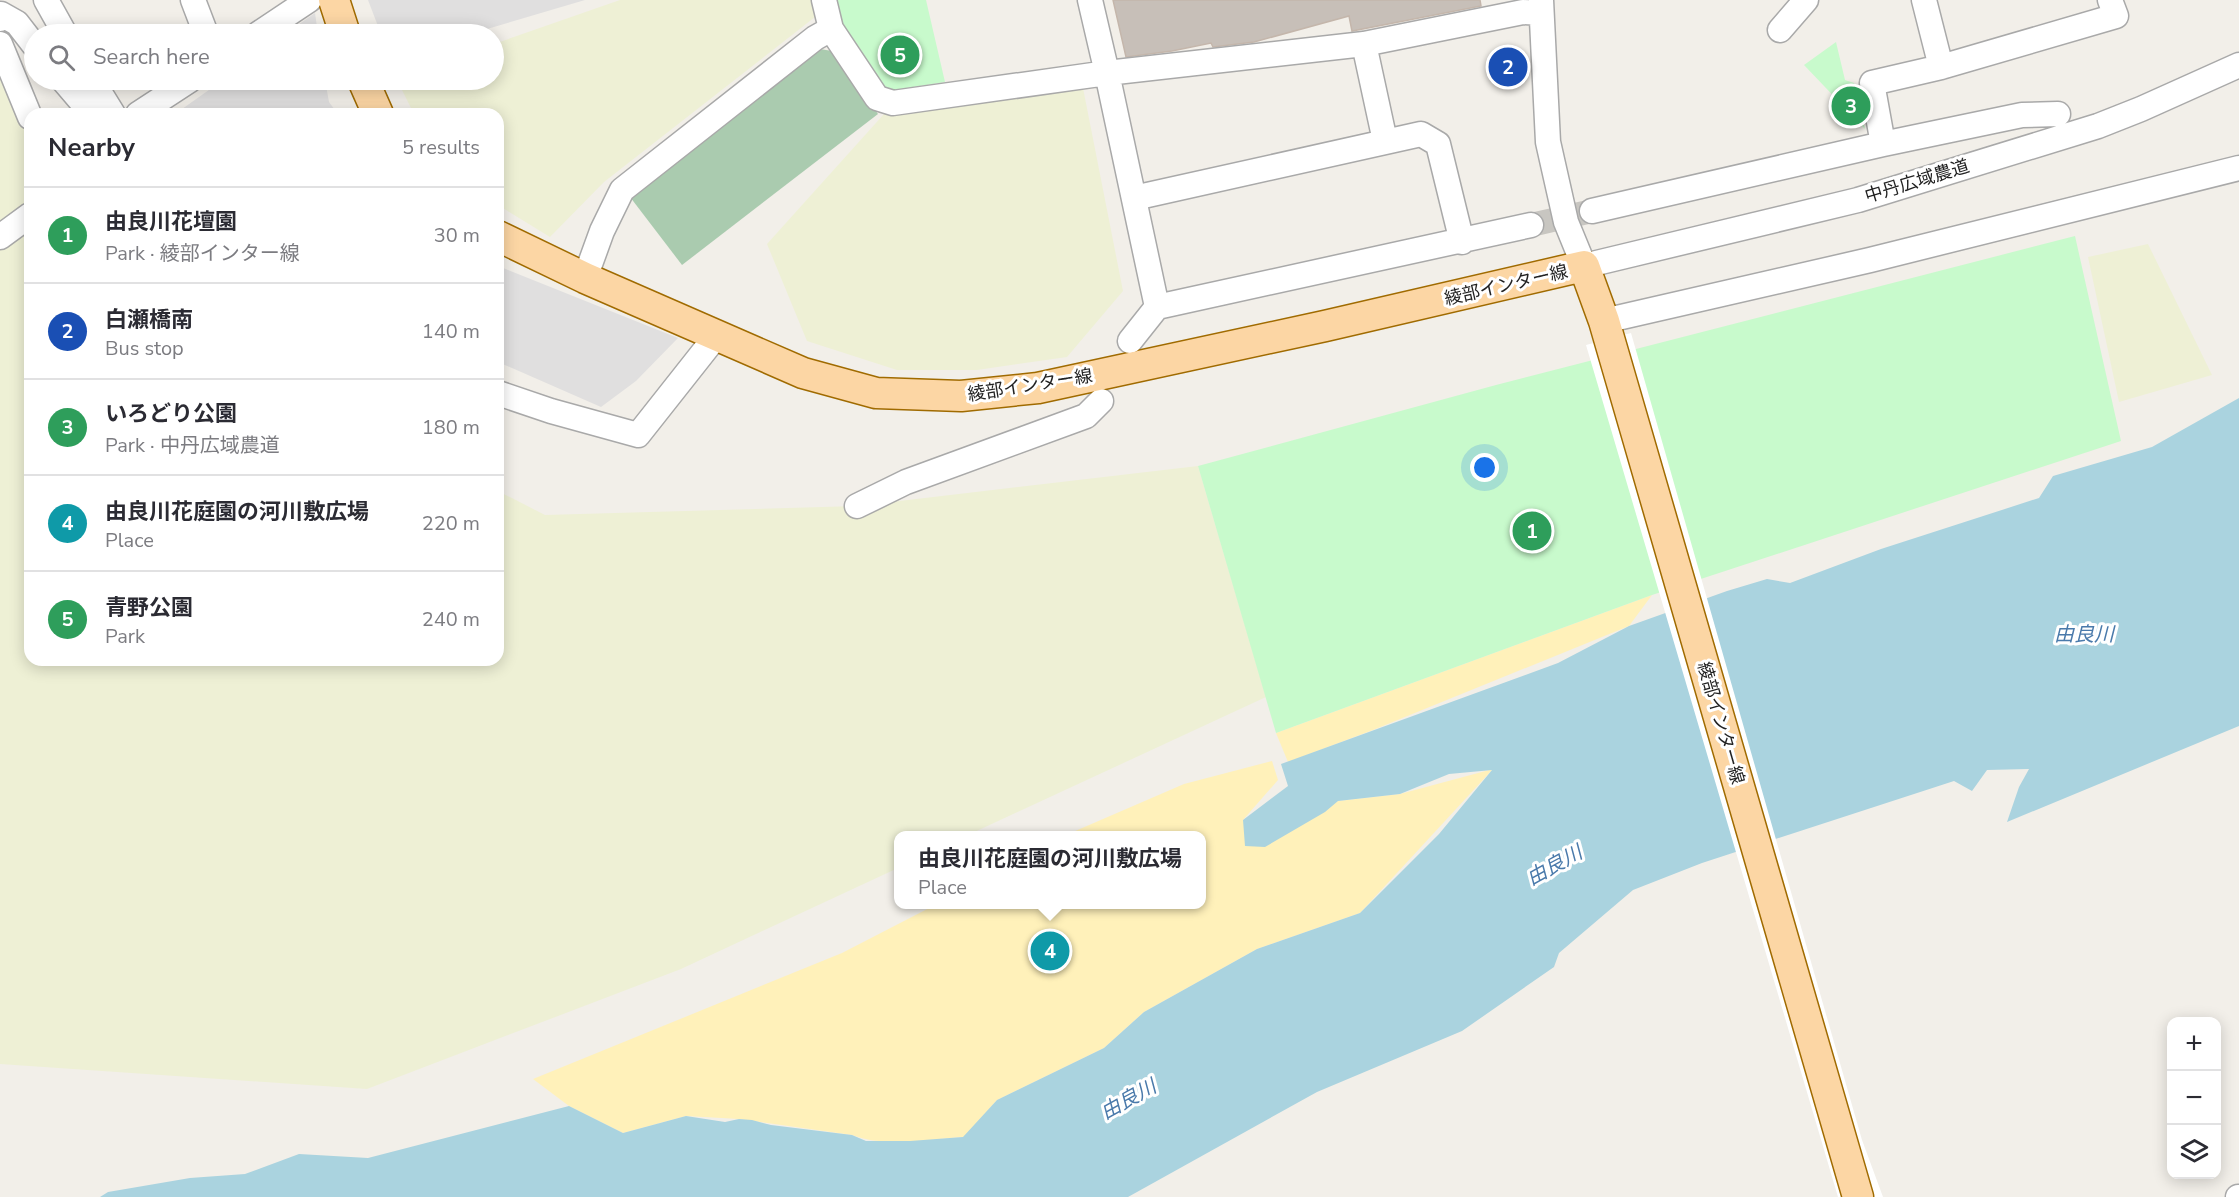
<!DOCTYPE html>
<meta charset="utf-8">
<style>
:root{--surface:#fff;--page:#f7f7f7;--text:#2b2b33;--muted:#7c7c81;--line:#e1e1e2;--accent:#7c3aed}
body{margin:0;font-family:"Nunito Sans","Noto Sans JP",sans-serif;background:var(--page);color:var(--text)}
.controls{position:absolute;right:18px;bottom:18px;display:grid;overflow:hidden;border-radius:12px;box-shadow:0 3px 15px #0003}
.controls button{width:54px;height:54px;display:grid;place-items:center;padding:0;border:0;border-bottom:2px solid var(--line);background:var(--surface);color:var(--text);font:30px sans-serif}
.you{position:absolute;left:1485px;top:468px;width:21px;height:21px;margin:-15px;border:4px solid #fff;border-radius:50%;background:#1a73e8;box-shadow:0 0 0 9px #1a73e833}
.badge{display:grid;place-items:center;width:39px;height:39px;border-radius:50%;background:var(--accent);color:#fff;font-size:20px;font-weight:700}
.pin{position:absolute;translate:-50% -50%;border:3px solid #fff;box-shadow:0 2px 6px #0006}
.popup{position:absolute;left:894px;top:831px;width:312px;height:78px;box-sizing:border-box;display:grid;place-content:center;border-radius:12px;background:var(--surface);filter:drop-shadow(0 2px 4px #0005);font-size:20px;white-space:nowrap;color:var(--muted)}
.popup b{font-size:22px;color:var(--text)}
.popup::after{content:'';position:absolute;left:50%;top:100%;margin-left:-12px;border:12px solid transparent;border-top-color:var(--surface)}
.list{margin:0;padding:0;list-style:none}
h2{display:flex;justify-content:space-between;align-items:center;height:78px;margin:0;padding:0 24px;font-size:26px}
h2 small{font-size:20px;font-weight:400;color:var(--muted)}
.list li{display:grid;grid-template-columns:39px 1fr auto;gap:18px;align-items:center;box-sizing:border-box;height:96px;padding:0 24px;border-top:2px solid var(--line)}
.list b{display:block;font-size:22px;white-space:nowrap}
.list p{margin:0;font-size:20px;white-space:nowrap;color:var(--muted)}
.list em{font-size:20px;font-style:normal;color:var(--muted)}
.icon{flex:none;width:33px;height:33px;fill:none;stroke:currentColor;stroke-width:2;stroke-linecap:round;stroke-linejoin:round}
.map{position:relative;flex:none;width:2239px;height:1197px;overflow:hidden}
.search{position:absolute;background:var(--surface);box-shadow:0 3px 15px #0003;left:24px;top:24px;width:480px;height:66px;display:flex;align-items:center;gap:15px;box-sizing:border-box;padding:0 21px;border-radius:33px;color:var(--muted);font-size:22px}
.panel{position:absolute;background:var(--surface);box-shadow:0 3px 15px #0003;left:24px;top:108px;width:480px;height:558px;border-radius:18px}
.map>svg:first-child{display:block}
.residential{fill:#e0dfdf}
.farmland{fill:#eef0d5}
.sand{fill:#fff1ba}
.cemetery{fill:#aacbaf}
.park{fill:#c8facc}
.water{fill:#aad3df}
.pier{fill:#fff}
.building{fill:#c7bfb8;stroke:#c4b6ab;stroke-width:1.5}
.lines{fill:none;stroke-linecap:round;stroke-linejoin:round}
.minor-tunnel{stroke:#c8c6c1;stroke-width:24;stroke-dasharray:24 12;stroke-linecap:butt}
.minor-casing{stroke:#a9a9a9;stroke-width:27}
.major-casing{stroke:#a06b00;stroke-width:33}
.minor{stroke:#fff;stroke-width:24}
.major{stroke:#fcd6a4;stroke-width:30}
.labels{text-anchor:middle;stroke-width:6;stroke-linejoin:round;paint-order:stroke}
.street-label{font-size:18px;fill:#222;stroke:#fff}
.water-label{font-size:20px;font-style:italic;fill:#4a7aab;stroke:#fff}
</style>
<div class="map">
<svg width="2239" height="1197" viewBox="0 0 2239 1197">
<rect width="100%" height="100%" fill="#f2efe9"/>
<path class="residential" d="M368,0H585L470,34H381Z
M315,13L318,34H285Z
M223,80H325L329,102L338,114H175Z
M498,266L678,338L636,381L601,407L498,362Z"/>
<path class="farmland" d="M620,0H812L815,17L604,182L550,237L498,205V114H414L397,80H494V44Z
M0,76L30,133V660H498V491L545,515L857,506L1198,466L1266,697L968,835L898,836V868L681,969L367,1089L0,1064Z
M1083,88L1123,291L1067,357L977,370H897L807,341L767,244L884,114Z
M2148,244L2212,375L2119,402L2088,257Z"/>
<path class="sand" d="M1652,595L1629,626L1373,730L1288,762L1276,733Z
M1272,761L1278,780L1243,820H1309L1338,801L1400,794L1493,769L1360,913L1257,949L1144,1012L1104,1048L997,1100L964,1137C928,1139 886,1148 852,1135L739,1119L686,1116L623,1133L569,1106L533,1079L842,953L935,905L1202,904V836L1066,835L1184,784Z"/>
<path class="cemetery" d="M814,48L832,51L878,114L682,265L627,193Z"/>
<path class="park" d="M834,0H926L945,82L888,91L840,28Z
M1836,42L1845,80L1854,83L1865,129L1804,65Z
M2075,236L2121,441L1652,595L1276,733L1198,466L1496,385Z"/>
<path class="water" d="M2239,398V726L2007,822L2019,787L2029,769L1987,770L1972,791L1954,781L1702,863L1633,890L1559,953L1554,967L1462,1031L1317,1092L1128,1197H100L108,1192L190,1178L245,1174L299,1154L368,1158L569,1106L623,1133L686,1116L725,1122L739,1119L752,1120L771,1125L852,1135L866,1141H910L963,1137L997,1100L1104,1048L1144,1012L1257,949L1360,913L1439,834L1492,770L1449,774L1400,794L1338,801L1325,812L1265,847L1245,846L1243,820L1288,786L1281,764L1558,663L1629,626L1727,591L1767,579L1790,583L1881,549L2039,498L2053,476L2152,447Z"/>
<path class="pier" d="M1631,333L1862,1140L1883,1197H1838L1586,345Z"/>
<path class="building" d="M1113,0H1480L1481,6L1352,31L1349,16L1254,42L1213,47L1211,43L1172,51L1126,57Z"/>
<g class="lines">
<path class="minor-tunnel" d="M1531,225L1592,211"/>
<g class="minor-casing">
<path id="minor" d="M46,0L65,34
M193,0L206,34
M824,0L831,29L877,98L893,103L1107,73L1364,44L1523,12L1541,13
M1090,0L1107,73L1157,307
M1541,0L1548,142L1566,222L1584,266L1858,200L2098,126L2141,109L2239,65
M1924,0L1941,67
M0,19L1,14L17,23L34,45
M1780,30L1806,0
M258,34L309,0
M0,44L30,117
M1364,44L1385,141
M63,80L92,114
M92,80L113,114
M138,114L190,80
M1883,144L1872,83L1941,67L2116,16L2110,0
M1134,198L1421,134L1438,144L1462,242
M1592,211L1883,144L2022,115L2058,114
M0,237L30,215
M585,278L602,231L622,190L815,38L831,29
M1617,318L1870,260L2239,168
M1130,341L1157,307L1531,225
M498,393L551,411L638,435L717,335
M857,506L906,482L1086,416L1101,401
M2238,1197H2239"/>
</g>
<g class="major-casing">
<path id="major" d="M334,0L345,34
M363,80L378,114
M498,236L585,278L803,373L876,393L961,396L1038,388L1325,326L1584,266L1604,321L1858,1197"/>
</g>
<use href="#minor" class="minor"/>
<use href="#major" class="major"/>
</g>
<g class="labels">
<g class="street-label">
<text transform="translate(1917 181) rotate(-17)" y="6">中丹広域農道</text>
<text transform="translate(1506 285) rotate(-13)" y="6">綾部インター線</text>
<text transform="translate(1030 385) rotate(-9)" y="6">綾部インター線</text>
<text transform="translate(1721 723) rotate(74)" y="6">綾部インター線</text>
</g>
<g class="water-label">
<text x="2084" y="641">由良川</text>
<text transform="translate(1554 865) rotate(-29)" y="7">由良川</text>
<text transform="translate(1128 1099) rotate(-29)" y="7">由良川</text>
</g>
</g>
</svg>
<div class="controls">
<button>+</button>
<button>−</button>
<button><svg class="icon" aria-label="layers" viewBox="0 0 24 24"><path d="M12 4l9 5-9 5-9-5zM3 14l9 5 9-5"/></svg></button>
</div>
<div class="you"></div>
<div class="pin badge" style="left:1532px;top:531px;background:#2e9e5b">1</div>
<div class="pin badge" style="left:1508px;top:67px;background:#1a4fb4">2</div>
<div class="pin badge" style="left:1851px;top:106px;background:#2e9e5b">3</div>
<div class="pin badge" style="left:1050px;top:951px;background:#0f9aa8">4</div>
<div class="popup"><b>由良川花庭園の河川敷広場</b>Place</div>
<div class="pin badge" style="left:900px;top:55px;background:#2e9e5b">5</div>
<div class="search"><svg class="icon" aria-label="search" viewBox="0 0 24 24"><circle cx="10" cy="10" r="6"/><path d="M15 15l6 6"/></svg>Search here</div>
<section class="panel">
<h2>Nearby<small>5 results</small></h2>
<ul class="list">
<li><span class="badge" style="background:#2e9e5b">1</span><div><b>由良川花壇園</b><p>Park · 綾部インター線</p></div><em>30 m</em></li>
<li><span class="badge" style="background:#1a4fb4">2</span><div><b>白瀬橋南</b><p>Bus stop</p></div><em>140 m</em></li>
<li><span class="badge" style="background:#2e9e5b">3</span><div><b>いろどり公園</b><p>Park · 中丹広域農道</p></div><em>180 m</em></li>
<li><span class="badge" style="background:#0f9aa8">4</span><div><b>由良川花庭園の河川敷広場</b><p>Place</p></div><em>220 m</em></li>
<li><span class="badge" style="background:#2e9e5b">5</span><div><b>青野公園</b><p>Park</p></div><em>240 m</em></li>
</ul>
</section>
</div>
